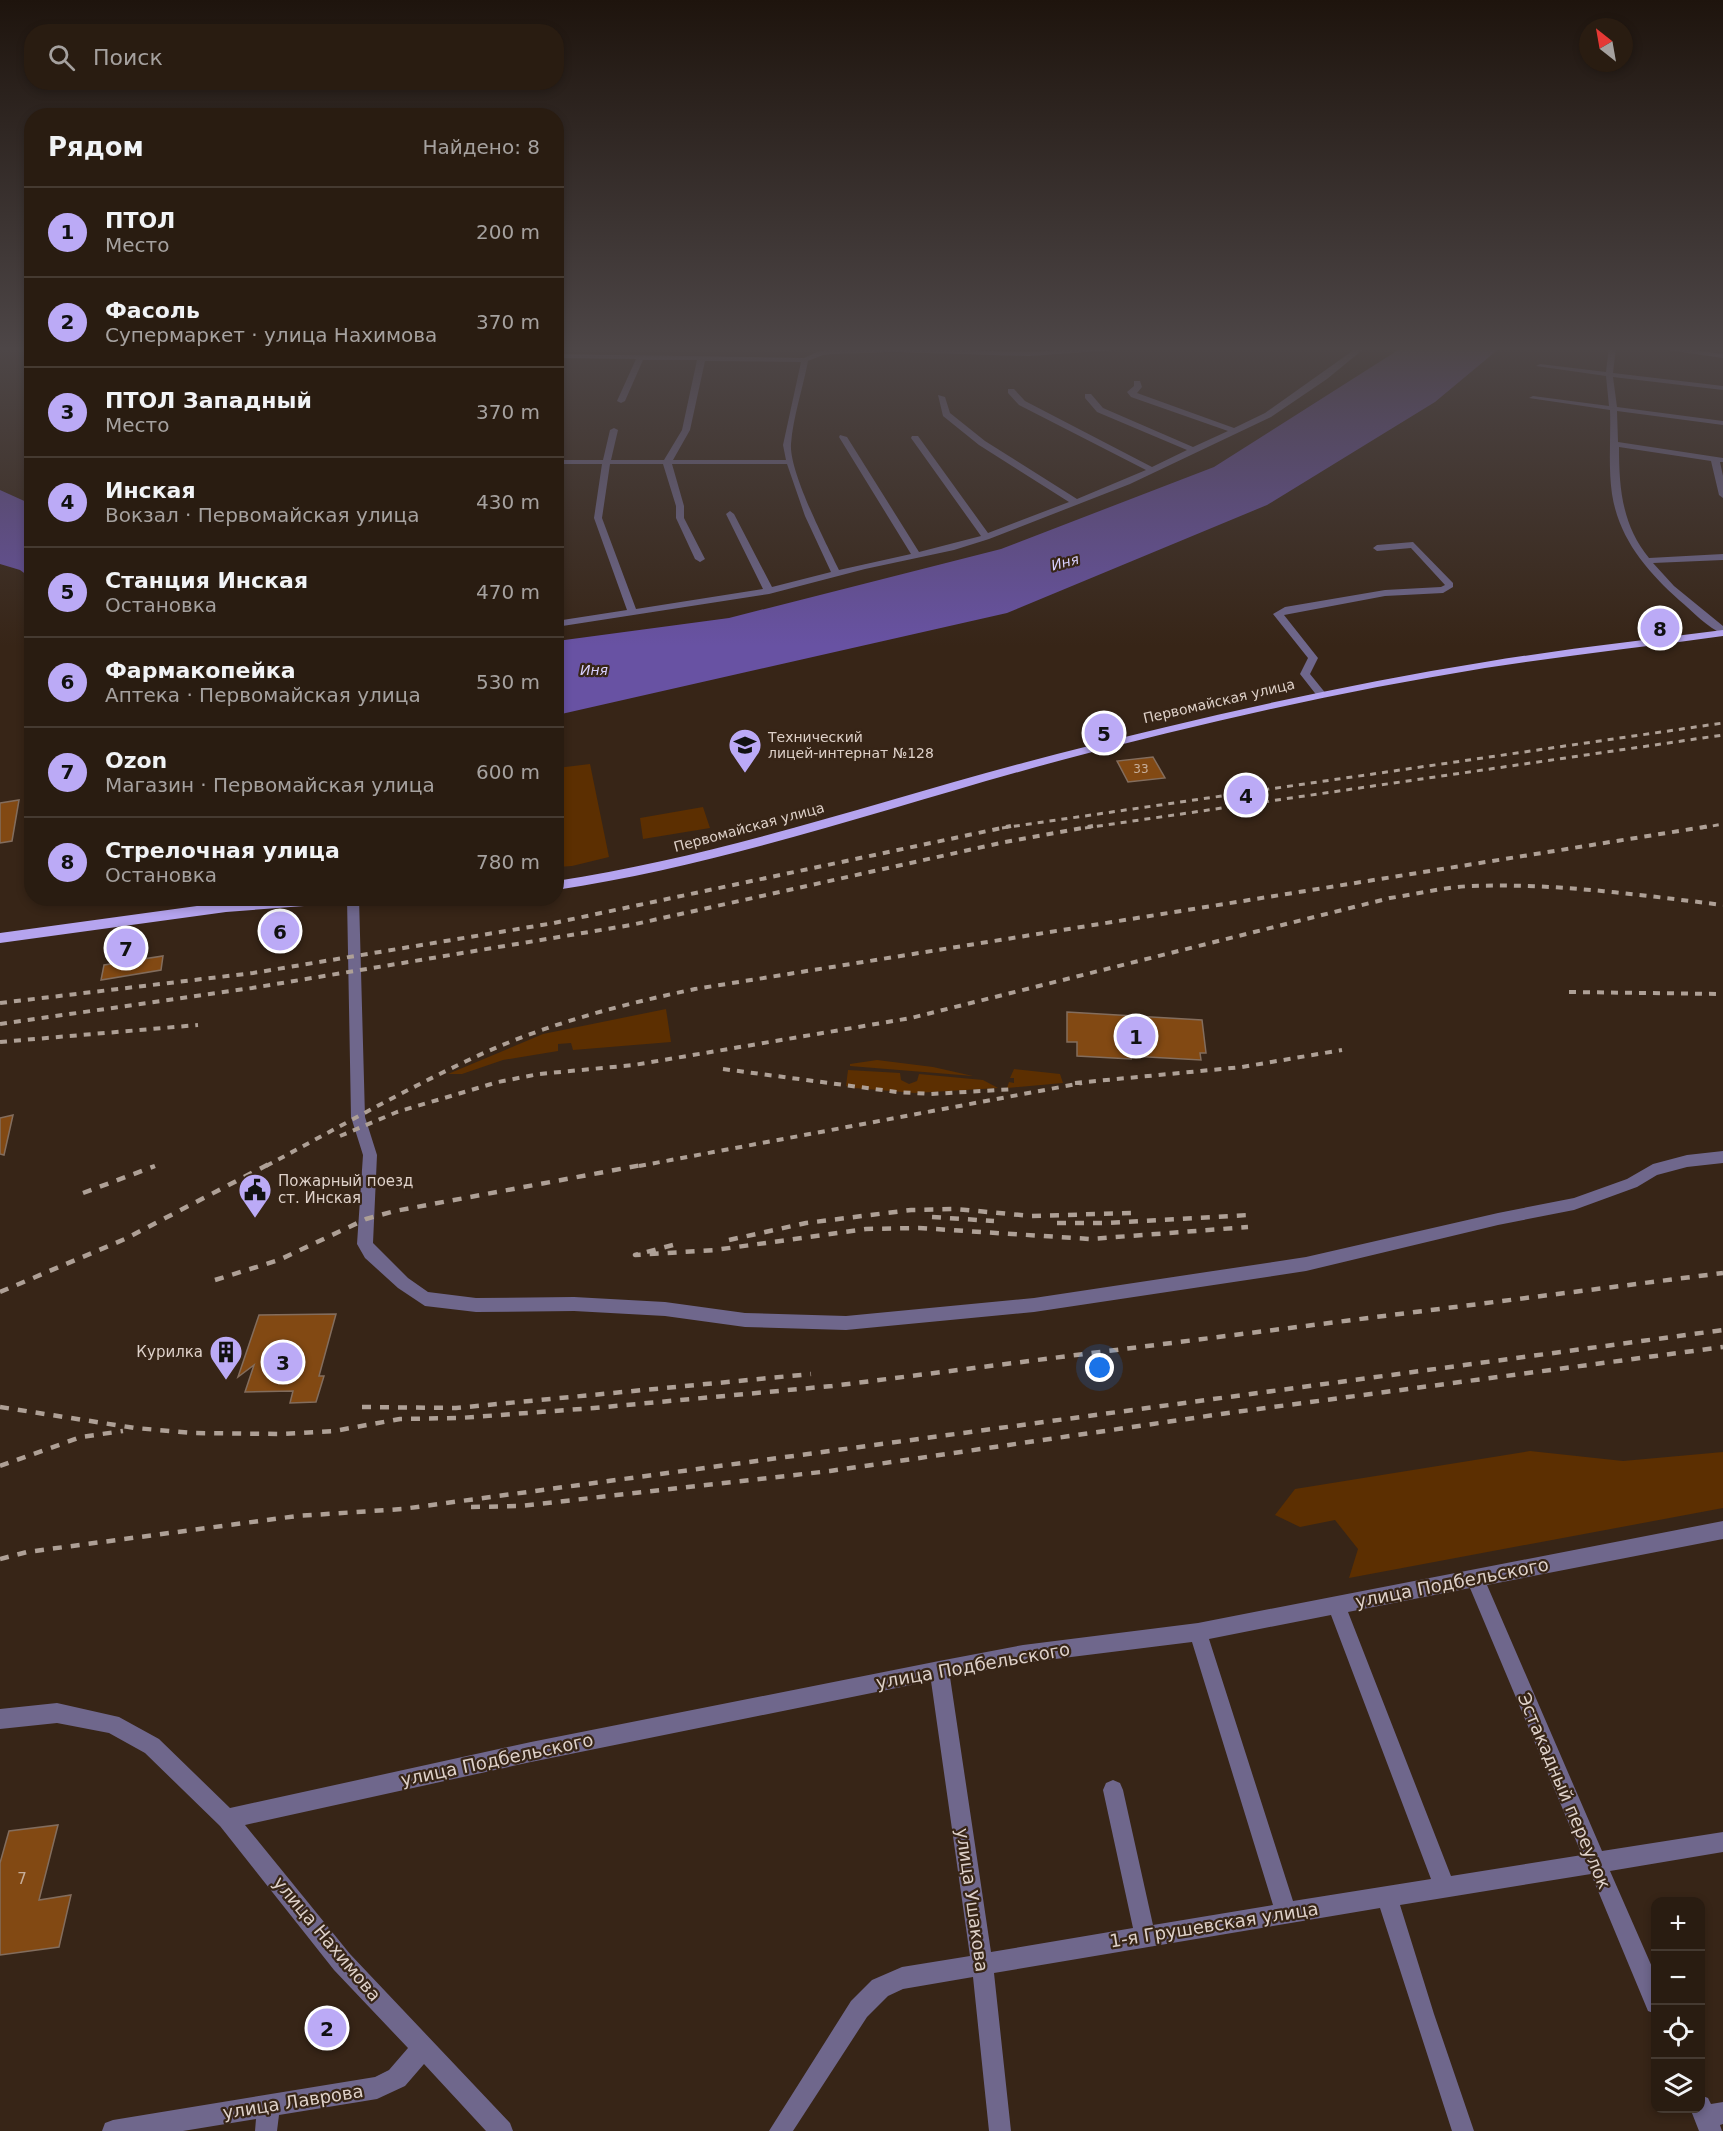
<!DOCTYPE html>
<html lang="ru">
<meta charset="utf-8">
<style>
:root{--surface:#291c11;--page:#31251a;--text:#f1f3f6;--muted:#a5a19f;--line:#453a31;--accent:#bbaaf6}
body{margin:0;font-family:"DejaVu Sans",sans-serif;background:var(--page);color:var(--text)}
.controls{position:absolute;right:18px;bottom:18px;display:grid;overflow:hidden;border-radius:12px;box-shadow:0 3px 9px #0003}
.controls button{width:54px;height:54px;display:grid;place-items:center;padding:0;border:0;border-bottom:2px solid var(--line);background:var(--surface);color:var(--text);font:30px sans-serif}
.compass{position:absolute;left:1579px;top:18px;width:54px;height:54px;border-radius:50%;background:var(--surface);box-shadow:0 3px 9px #0003;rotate:329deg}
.you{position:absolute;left:1100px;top:1368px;width:21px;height:21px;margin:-15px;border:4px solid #fff;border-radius:50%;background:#1a73e8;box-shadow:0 0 0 9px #1a73e833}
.badge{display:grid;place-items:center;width:39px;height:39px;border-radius:50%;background:var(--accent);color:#111;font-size:20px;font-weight:700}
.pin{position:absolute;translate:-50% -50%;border:3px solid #fff;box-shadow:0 2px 6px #0006}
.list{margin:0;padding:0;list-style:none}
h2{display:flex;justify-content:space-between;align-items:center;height:78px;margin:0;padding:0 24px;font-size:26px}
h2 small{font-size:20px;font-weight:400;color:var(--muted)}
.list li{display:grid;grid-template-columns:39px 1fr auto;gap:18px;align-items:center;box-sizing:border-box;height:90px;padding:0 24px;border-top:2px solid var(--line)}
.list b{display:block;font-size:22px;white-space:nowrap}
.list p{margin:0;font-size:20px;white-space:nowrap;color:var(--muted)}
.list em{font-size:20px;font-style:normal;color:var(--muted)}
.icon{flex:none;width:33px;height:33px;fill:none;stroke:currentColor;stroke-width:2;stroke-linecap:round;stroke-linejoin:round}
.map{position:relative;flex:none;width:1723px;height:2131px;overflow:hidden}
.search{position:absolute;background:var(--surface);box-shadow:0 3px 9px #0003;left:24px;top:24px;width:540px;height:66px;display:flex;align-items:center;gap:15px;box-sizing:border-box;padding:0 21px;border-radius:24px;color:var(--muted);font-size:22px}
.panel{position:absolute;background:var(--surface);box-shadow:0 3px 9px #0003;left:24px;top:108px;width:540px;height:798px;border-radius:24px}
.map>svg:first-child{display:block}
.green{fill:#5c2f01}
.water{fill:#6852a3}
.building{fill:#824913;stroke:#836d5d;stroke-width:1.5}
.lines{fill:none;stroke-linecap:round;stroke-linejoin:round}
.minor{fill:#6f678c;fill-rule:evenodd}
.major{fill:#b5a4ef;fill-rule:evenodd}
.rail-far2{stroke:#aea096;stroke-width:3;stroke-dasharray:6 6;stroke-linecap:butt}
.rail-far1{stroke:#aea096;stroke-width:4;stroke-dasharray:7 7;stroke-linecap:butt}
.rail{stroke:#aea096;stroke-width:4.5;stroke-dasharray:9 9;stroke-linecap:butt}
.labels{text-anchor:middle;stroke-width:4.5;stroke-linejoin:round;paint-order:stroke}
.number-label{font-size:12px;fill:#c7af9c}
.far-water-label{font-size:14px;font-style:italic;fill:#d8d0fd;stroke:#372517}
.far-street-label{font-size:14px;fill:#ded1c9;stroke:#372517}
.far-poi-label{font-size:14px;fill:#ded1c9;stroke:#372517;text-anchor:start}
.poi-label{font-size:15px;fill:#ded1c9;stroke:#372517;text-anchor:start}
.near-number-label{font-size:15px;fill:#c7af9c}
.near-street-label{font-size:18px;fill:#ded1c9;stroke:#372517}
</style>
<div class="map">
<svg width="1723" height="2131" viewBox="0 0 1723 2131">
<rect width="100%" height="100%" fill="#372517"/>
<path class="green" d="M590,764L609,857L572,866L557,867V768Z
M703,807L710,828L643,839L640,818Z
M666,1009L671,1042L573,1050L571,1043L558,1044V1051L503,1060L462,1074H448L543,1034Z
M877,1060L933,1067L973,1076L850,1066V1064Z
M1014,1069L1060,1074L1063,1083L1007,1088L1009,1082L1014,1083V1078H1010Z
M848,1070L900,1073L901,1080L909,1084L917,1081L919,1074L983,1080L998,1088L915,1093L854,1088L846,1086Z
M1530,1451L1623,1461L1723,1452V1508L1349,1578L1358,1549L1335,1520L1300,1527L1275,1515L1295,1489Z"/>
<path class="water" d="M1403,347H1501L1435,402L1267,505L1007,613L557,715V641L729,618L1001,549L1214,467Z
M0,490L31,504V578L20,570L0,564Z"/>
<path class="building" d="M1153,757L1165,778L1128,782L1117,761Z
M19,800L12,841L0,843V803Z
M163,956L161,970L101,980L104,965Z
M1067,1012L1202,1020L1206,1053H1200L1201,1060L1130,1056L1131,1059L1077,1056V1042H1067Z
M13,1115L4,1155L0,1154V1118Z
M336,1314L319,1376H324L316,1402L290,1403L293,1391L245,1392L254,1365L238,1377L259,1315Z
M58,1825L39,1900L71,1895L59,1947L0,1955V1863L9,1831Z"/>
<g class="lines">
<path class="minor" d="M1111,347H1160L1029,356L893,352L834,354L823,355L808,361C803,388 793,417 791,444C789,472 826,543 839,570L911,554L839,437L840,435L847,437L919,552L981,536L911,438L912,436H918L988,533L1069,502L979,445L943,416L938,395L945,397L950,413L985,441L1077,499L1146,470L1019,405L1008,393V389H1014L1025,401L1152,467L1187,450L1097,412L1085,398V394H1091L1103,408L1193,447L1228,431L1131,397L1127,392L1134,386V381H1140L1142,387L1137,393L1234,428L1265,413L1358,347H1366L1327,379L1271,417L1130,484L989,539L954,550L865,569L769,594L556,627V621L627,610L594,518L602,464H556V460H603L610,430L614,428L618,430L611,460H664L682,430L697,360H643L625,401L621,403L617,401L636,359L556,358V354L804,358L819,351L834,350L893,348L1029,352ZM705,361L801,362L783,445L786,460H673L690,430ZM610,464H663L676,506V518L695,559L700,562L705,559L684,518V506L672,464H787L805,516L831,572L772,587L734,514L730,511L726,514L763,589L636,609L602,518Z
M1609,347H1616L1613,373L1723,386V390L1613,377L1617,407L1723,421V425L1617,411L1618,442L1723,458V462H1720L1723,476V498L1719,495L1711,461L1619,447C1619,488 1622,525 1649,558L1723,554V560L1653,563L1674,586L1723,626V634C1708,628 1692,611 1679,600C1647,571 1619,539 1612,494C1608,466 1611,438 1610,410L1529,398L1533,396L1609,406L1606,376L1536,366L1540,364L1606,372Z
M1646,347H1670L1723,354V358Z
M1413,542L1453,583V587L1443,593L1385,596L1284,615L1318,658L1310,674L1327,695L1322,698L1318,697L1300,674L1308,658L1273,614L1285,607L1385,590L1441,587L1445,585L1411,548L1377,551L1373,548L1377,545Z
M347,898H359L365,1117L377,1155L373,1243L408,1278L428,1292L476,1298L574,1297L665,1302L745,1313L846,1316L1034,1298L1306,1257L1498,1213L1574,1198L1627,1179L1653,1164L1687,1155L1723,1151V1163L1687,1167L1657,1175L1637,1187L1574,1210L1498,1225L1306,1271L1034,1312L846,1330L745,1327L665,1316L574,1311L476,1312L425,1306L398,1288L365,1258L357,1244L363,1155L351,1117Z
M1723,1521V1539L1487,1585L1602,1851L1723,1832V1852L1610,1871L1656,1976V2014L1648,2011L1591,1874L1400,1905L1434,2014L1474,2131H1452L1380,1908L994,1973L1011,2131H989L973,1977L903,1989L888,1996L867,2017L793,2131H769L851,2001L872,1980L902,1967L970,1956L931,1681L531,1762L245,1825L350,1954L510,2123L513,2131H486L424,2064L405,2086L377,2099L279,2115L277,2131H255L256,2119L183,2131H102L105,2123L113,2120L375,2077L389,2070L408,2048L334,1970L220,1826L145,1753L109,1733L57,1723L0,1729V1709L57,1703L119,1717L159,1739L230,1808L531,1742L939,1661L1023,1645L1198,1623ZM1470,1588L1582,1855L1451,1876L1348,1612ZM1331,1615L1431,1879L1293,1901L1209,1639ZM1192,1642L1273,1905L1153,1925L1123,1790L1120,1783L1113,1780L1106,1783L1103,1790L1133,1928L991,1952L950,1677L1023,1663Z
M1700,2095L1708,2098L1711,2104L1723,2102V2124L1720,2125L1722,2131H1699L1690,2108H1700Z"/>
<path class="major" d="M1723,630V636C1644,647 1564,656 1485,668C1343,691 1201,723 1062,760C894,805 729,864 556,890V881C728,855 890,797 1057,754C1198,718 1341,685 1485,662C1564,649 1644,640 1723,630Z
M276,898H350L344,903L226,912L0,943V933L226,902Z"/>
<path class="rail-far2" d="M1002,828L1723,723
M1085,828L1723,735
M1701,828L1723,824"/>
<path class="rail-far1" d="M1569,992L1723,994
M0,1003L253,973L554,923L1011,826
M0,1024L252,988L631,925L1005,842L1093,826
M0,1042L198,1025
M723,1069L897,1092L931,1094L1015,1089
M1075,1083L1242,1067L1342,1050
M340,1136L397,1112L498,1082L539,1074L634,1065L911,1018L1390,898C1417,894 1444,887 1472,886C1556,883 1640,895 1723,905
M266,1166C334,1130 402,1091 473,1058C543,1025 619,1005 695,989L1710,826
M639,1166L1082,1083"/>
<path class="rail" d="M83,1193L155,1166
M932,1217L994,1221
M1057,1223H1106L1248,1215
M729,1240L806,1223L911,1210L956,1209L1031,1216L1132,1213
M673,1245L635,1255L715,1250L866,1229L919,1228L1090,1239L1248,1227
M215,1280L279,1260L366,1219L395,1211L647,1164
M0,1292L125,1239L269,1164
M0,1407L135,1428L194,1433L280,1434L334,1431L400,1419L460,1418L594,1408L832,1386L1723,1273
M362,1407L456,1408L811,1374
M0,1466L81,1437L123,1431
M471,1507L520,1506L830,1471L1228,1413L1723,1347
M0,1559L27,1552L297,1516L402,1509L1723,1330"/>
</g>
<linearGradient id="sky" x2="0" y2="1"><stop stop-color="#1e140d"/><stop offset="0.54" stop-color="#4d4647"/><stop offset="1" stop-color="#4d4647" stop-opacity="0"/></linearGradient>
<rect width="1723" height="646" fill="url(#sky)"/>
<defs>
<g id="school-pin" transform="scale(1.725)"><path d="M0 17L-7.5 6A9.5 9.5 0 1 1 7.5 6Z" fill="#bbaaf6" stroke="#372517"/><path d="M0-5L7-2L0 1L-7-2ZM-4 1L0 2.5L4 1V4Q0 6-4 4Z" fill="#111"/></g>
<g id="civic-pin" transform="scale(1.725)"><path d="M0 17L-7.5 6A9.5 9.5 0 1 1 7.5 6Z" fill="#bbaaf6" stroke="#372517"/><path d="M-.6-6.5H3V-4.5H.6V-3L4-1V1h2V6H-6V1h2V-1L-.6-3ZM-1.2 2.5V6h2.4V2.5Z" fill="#111"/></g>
<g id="building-pin" transform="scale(1.725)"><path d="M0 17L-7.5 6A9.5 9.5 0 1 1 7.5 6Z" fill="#bbaaf6" stroke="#372517"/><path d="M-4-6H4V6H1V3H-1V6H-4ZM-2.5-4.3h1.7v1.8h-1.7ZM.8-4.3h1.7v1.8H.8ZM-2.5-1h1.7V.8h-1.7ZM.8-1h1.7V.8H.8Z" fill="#111"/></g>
</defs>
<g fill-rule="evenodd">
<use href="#school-pin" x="745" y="745"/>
<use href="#civic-pin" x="255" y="1190"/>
<use href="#building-pin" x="226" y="1352"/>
</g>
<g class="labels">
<g class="number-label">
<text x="1141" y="773">33</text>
</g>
<g class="far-water-label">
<text transform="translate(1065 562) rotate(-15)" y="5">Иня</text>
<text x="594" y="675">Иня</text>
</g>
<g class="far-street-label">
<text transform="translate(1219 701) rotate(-13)" y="5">Первомайская улица</text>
<text transform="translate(749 827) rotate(-15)" y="5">Первомайская улица</text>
</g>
<g class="far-poi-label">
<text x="768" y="742">Технический<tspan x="768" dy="16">лицей-интернат №128</tspan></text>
</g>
<g class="poi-label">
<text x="278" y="1186">Пожарный поезд<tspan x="278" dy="17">ст. Инская</tspan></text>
<text x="203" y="1357" text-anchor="end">Курилка</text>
</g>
<g class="near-number-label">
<text x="22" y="1884">7</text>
</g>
<g class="near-street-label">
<text transform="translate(1452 1583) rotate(-11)" y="6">улица Подбельского</text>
<text transform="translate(973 1666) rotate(-10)" y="6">улица Подбельского</text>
<text transform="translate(497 1760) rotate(-12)" y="6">улица Подбельского</text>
<text transform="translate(1564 1791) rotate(67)" y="6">Эстакадный переулок</text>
<text transform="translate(972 1900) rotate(82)" y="6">улица Ушакова</text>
<text transform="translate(1214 1925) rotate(-9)" y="6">1-я Грушевская улица</text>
<text transform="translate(327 1939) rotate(50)" y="6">улица Нахимова</text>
<text transform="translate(293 2102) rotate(-9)" y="6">улица Лаврова</text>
</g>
</g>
</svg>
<div class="controls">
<button>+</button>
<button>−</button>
<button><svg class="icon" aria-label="locate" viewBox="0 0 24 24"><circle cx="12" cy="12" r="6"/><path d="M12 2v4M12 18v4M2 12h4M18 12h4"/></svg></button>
<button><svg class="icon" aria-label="layers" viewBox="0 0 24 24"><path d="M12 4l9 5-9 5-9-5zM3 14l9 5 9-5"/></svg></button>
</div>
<svg class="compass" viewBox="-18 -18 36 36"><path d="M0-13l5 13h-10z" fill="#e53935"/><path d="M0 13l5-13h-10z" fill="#a5a19f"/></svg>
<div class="you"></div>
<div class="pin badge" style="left:1136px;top:1036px">1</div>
<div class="pin badge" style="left:327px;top:2028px">2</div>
<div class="pin badge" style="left:283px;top:1362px">3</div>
<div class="pin badge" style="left:1246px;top:795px">4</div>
<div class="pin badge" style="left:1104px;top:733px">5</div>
<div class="pin badge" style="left:280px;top:931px">6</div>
<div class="pin badge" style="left:126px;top:948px">7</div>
<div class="pin badge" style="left:1660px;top:628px">8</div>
<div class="search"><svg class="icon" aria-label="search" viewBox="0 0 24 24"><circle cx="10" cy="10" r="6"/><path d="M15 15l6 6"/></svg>Поиск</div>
<section class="panel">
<h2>Рядом<small>Найдено: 8</small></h2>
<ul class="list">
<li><span class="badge">1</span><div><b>ПТОЛ</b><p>Место</p></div><em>200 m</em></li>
<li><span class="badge">2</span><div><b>Фасоль</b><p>Супермаркет · улица Нахимова</p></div><em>370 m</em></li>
<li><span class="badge">3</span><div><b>ПТОЛ Западный</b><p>Место</p></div><em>370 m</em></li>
<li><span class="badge">4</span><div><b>Инская</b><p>Вокзал · Первомайская улица</p></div><em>430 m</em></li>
<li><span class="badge">5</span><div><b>Станция Инская</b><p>Остановка</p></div><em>470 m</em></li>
<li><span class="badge">6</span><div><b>Фармакопейка</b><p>Аптека · Первомайская улица</p></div><em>530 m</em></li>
<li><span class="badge">7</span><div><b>Ozon</b><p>Магазин · Первомайская улица</p></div><em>600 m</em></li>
<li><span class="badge">8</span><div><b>Стрелочная улица</b><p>Остановка</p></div><em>780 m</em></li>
</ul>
</section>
</div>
